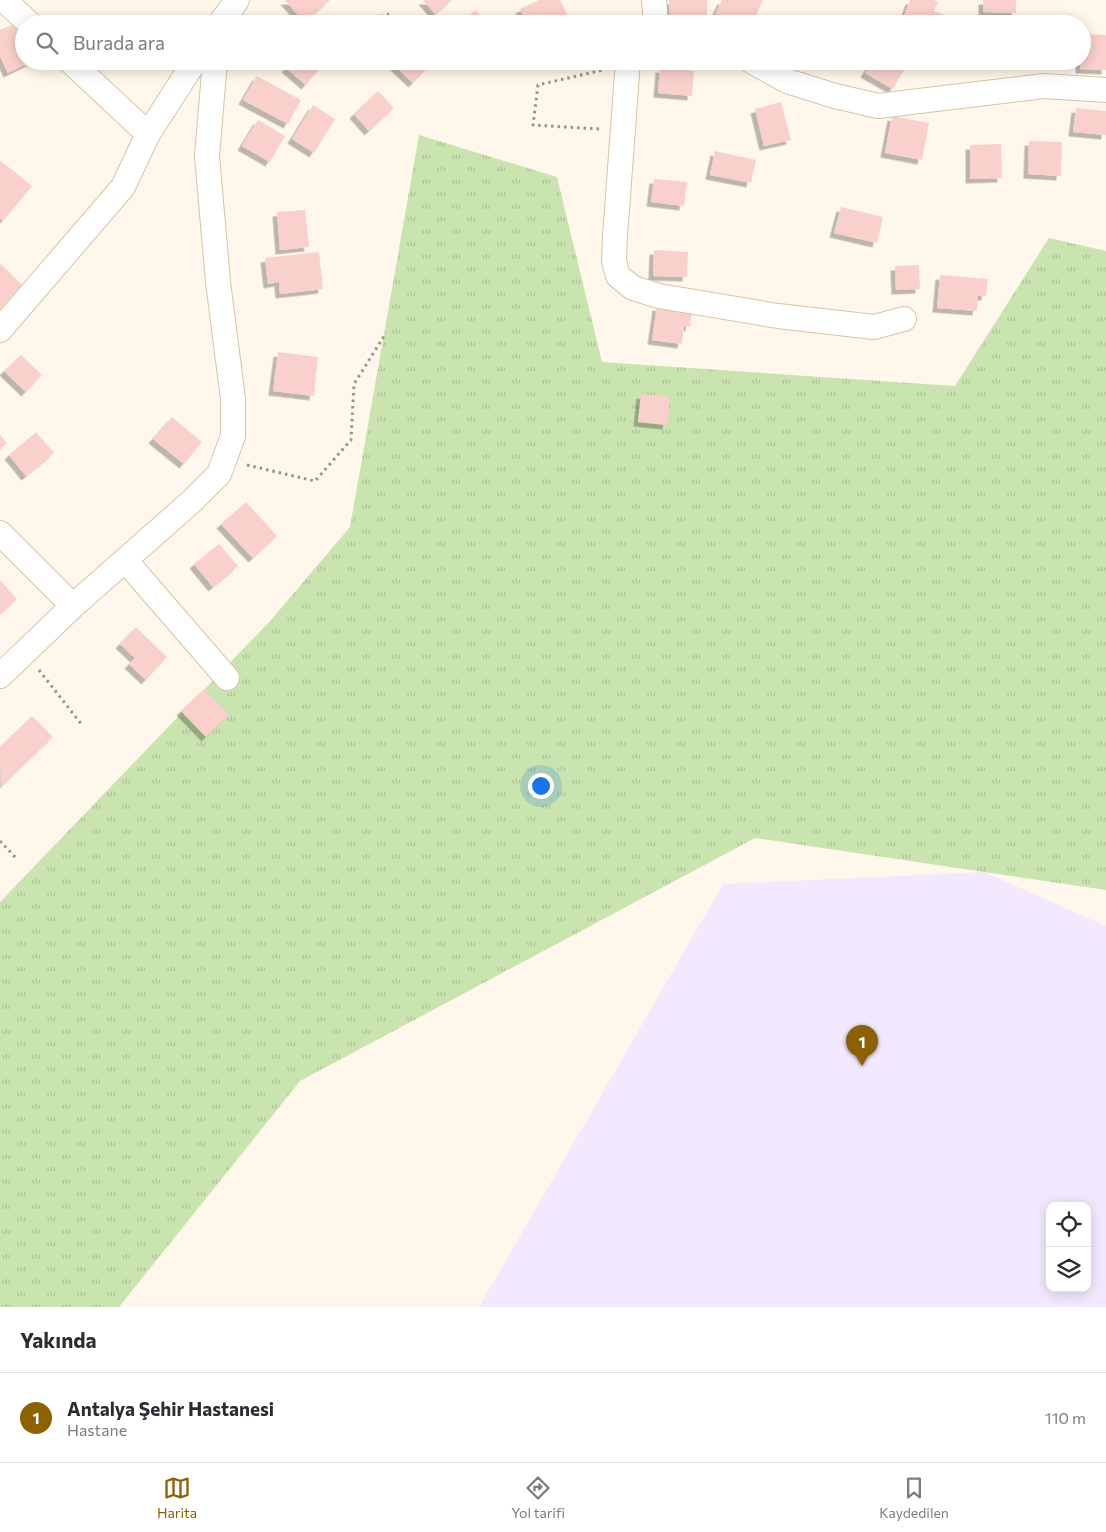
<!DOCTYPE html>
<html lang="tr">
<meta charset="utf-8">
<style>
:root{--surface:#fff;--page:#f7f7f7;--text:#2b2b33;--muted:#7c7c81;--line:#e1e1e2;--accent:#8b6102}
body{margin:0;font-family:Commissioner,sans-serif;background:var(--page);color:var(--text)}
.controls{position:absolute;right:15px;bottom:15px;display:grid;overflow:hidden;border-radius:10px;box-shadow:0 2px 12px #0003}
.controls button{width:45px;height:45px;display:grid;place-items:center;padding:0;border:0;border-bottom:1px solid var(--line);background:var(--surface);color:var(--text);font:25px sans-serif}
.you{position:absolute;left:540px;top:785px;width:18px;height:18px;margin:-12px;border:4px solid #fff;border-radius:50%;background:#1a73e8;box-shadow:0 0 0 8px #1a73e833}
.badge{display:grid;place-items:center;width:32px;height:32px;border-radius:50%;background:var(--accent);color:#fff;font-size:16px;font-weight:700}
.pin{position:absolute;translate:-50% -41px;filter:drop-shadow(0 1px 2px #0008)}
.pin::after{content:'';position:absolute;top:26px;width:18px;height:15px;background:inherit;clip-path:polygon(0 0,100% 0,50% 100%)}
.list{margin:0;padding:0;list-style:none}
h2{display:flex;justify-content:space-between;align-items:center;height:65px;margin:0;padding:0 20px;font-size:21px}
h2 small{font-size:16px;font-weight:400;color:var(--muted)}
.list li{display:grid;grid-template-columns:32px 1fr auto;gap:15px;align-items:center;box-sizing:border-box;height:90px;padding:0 20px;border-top:1px solid var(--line)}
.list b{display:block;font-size:19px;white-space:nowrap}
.list p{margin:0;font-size:16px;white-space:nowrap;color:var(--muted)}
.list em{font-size:16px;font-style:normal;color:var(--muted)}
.icon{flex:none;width:28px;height:28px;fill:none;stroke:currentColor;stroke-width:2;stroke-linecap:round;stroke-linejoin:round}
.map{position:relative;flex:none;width:1106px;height:1307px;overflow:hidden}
.search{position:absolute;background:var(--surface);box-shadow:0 2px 12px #0003;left:15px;right:15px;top:15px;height:55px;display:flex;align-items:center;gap:12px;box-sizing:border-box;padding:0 18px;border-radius:28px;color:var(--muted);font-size:19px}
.sheet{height:155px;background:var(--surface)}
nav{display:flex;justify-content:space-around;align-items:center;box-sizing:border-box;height:70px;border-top:1px solid var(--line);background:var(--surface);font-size:14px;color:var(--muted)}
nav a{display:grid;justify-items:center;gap:2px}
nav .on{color:var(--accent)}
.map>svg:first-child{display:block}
.medical{fill:#f3e9fe;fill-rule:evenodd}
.grass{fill:url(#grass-tufts)}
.building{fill:#f9d0cb;filter:url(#shadow)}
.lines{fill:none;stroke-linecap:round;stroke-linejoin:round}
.street-casing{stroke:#d7c4a7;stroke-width:26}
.path{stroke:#9a9287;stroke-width:3;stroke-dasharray:2.5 4;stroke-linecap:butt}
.street{stroke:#fff;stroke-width:24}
</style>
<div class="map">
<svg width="1106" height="1307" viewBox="0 0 1106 1307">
<defs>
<pattern id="grass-tufts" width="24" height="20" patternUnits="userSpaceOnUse" patternTransform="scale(1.25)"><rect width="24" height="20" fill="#cae4b0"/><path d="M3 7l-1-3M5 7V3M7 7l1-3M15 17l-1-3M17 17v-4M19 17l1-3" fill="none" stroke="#adc396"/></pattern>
<filter id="shadow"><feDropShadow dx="-4.5" dy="4.5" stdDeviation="0" flood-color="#0004"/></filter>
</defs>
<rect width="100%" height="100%" fill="#fff7eb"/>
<path class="medical" d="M984,872L1106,926V1307H479L723,884ZM1050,1206H1087V1288H1050Z"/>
<path class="grass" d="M419,135L557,177L602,362L955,386L1049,238L1106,251V890L755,838L300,1081L119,1307H0V902L271,620L350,527Z"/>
<path class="building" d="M285,0H330L304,22Z
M423,0H452L435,14Z
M539,0H560L571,22L568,24H527L520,9Z
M669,0H707V17L670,18Z
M722,0H763L752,24H722L713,19Z
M910,0H934L938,2L934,11L961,21L960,24H901Z
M983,0H1016V13L983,12Z
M475,10L489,24H461Z
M14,24L24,47V61H33L8,73L0,56V30Z
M1082,34L1106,35V70L1080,69V61H1082Z
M292,61H317L322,66L306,85L286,68Z
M396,61H434L413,83L393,64Z
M872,61H909L893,89L865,73Z
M660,68L694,71L692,96L658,93Z
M257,76L301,100L288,124L243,100Z
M378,91L394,108L369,131L354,114Z
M781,102L791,140L764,146L755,109Z
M313,105L335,119L314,153L292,139Z
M1076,108L1106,111V135L1073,132Z
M892,116L929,123L922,160L885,153Z
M258,120L285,136L270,162L242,146Z
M1029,141L1062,142L1061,176L1028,174Z
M1001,144L1002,178L970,179V145Z
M715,151L756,160L751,183L710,175Z
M1,161L32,186L3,221L0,218V162Z
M654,179L687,182L684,206L651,202Z
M841,207L883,217L877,243L834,233Z
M305,210L309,247L280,250L277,212Z
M654,250L688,252L687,277L653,276Z
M319,252L323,289L280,294L279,282L268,284L265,258Z
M1,264L24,287L0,309V265Z
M919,265L920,289L896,290L895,266Z
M940,275L988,279L986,296H978L977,311L937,308Z
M657,306L692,311L690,327L684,326L682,344L652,340Z
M278,352L318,357L314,396L273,391Z
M21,355L42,375L26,392L4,371Z
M641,394L670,397L667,425L638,422Z
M172,417L202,442L184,464L153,439Z
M36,432L54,453L26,476L9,455Z
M0,435L7,443L0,449Z
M246,502L277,536L253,558L221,524Z
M219,544L238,566L213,587L194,564Z
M0,580L17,599L0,614Z
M136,627L167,657L146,680L129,664L135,658L120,644Z
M204,689L229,715L206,737L181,711Z
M32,716L53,737L1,787L0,747Z"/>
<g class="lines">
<g class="street-casing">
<path id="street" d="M4,0L30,24
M654,0L656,24
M220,24L237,0
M70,61L148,134
M628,61L615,236L614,261L618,276L633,288L659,296L778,316L874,327L904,319
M751,61L787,81L835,96L878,106L1044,86L1106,90
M0,330L123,187L148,134L195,61
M0,533L73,606
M125,560L227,678
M0,676L73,606L192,501L219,474L233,436V399L218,282L207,156L215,61"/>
</g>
<path class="path" d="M356,24L389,14
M599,129L533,125L538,85L603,70
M247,465L315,481L351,440L354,384L386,333
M39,670L82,725
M0,841L16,858"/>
<use href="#street" class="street"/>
</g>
</svg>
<div class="controls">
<button><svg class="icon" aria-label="locate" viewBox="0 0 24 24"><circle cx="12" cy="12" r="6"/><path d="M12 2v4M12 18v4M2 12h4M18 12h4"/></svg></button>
<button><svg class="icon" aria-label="layers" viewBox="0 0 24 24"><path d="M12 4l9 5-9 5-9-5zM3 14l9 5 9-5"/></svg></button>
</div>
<div class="you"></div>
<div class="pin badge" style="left:862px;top:1066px">1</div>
<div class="search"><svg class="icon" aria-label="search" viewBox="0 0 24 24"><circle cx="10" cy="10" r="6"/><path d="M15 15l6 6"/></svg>Burada ara</div>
</div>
<section class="sheet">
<h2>Yakında<small></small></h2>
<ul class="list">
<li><span class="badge">1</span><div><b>Antalya Şehir Hastanesi</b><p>Hastane</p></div><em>110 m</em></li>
</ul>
</section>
<nav>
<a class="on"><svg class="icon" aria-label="map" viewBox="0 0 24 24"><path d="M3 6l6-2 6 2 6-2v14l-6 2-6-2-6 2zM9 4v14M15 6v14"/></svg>Harita</a>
<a><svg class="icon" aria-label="directions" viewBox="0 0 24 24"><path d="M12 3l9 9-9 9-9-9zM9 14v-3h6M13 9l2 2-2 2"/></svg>Yol tarifi</a>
<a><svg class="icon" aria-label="saved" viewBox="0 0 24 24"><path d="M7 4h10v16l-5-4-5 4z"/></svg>Kaydedilen</a>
</nav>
